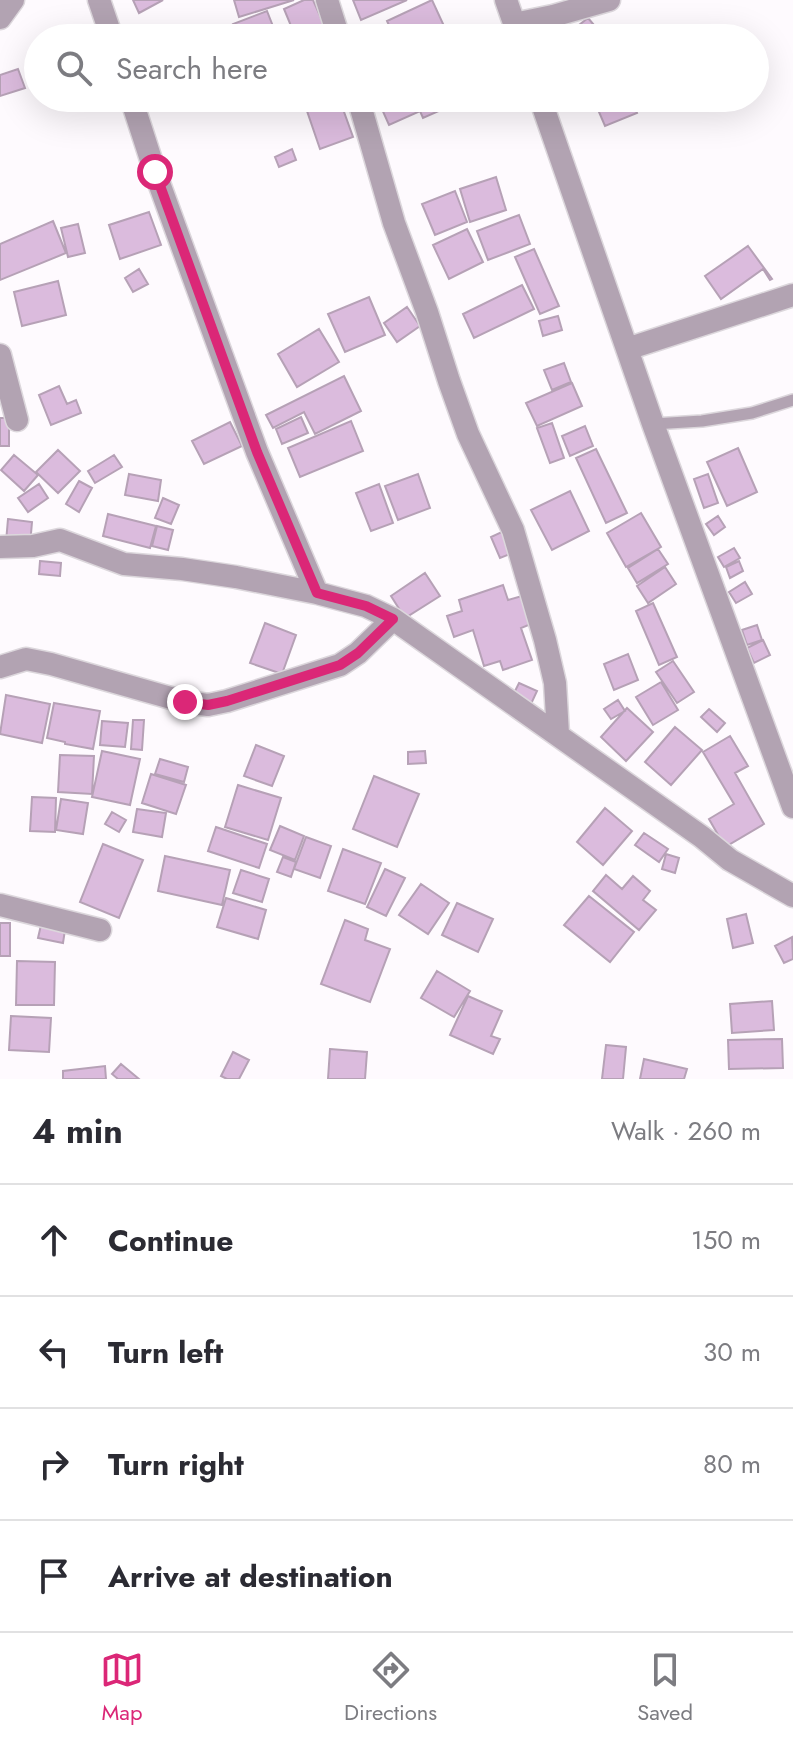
<!DOCTYPE html>
<meta charset="utf-8">
<style>
:root{--surface:#fff;--page:#f7f7f7;--text:#2b2b33;--muted:#7c7c81;--line:#e1e1e2;--accent:#db2777}
body{margin:0;font-family:Jost,sans-serif;background:var(--page);color:var(--text)}
.stop{position:absolute;width:24px;height:24px;margin:-18px;border:6px solid #db2777;border-radius:50%;background:#fff}
.stop.end{background:#db2777;border-color:#fff;box-shadow:0 2px 8px #0008}
.list{margin:0;padding:0;list-style:none}
h2{display:flex;justify-content:space-between;align-items:center;height:104px;margin:0;padding:0 32px;font-size:34px}
h2 small{font-size:26px;font-weight:400;color:var(--muted)}
.list li{display:grid;grid-template-columns:52px 1fr auto;gap:24px;align-items:center;box-sizing:border-box;height:112px;padding:0 32px;border-top:2px solid var(--line)}
.list b{display:block;font-size:30px;white-space:nowrap}
.list em{font-size:26px;font-style:normal;color:var(--muted)}
.icon{flex:none;width:44px;height:44px;fill:none;stroke:currentColor;stroke-width:2;stroke-linecap:round;stroke-linejoin:round}
.map{position:relative;flex:none;width:793px;height:1079px;overflow:hidden}
.search{position:absolute;background:var(--surface);box-shadow:0 8px 32px #0002;left:24px;right:24px;top:24px;height:88px;display:flex;align-items:center;gap:20px;box-sizing:border-box;padding:0 28px;border-radius:44px;color:var(--muted);font-size:30px}
.sheet{height:552px;background:var(--surface)}
nav{display:flex;justify-content:space-around;align-items:center;box-sizing:border-box;height:112px;border-top:2px solid var(--line);background:var(--surface);font-size:22px;color:var(--muted)}
nav a{display:grid;justify-items:center;gap:4px}
nav .on{color:var(--accent)}
.map>svg:first-child{display:block}
.building{fill:#dbbbdd;stroke:#b6a1b6;stroke-width:2}
.lines{fill:none;stroke-linecap:round;stroke-linejoin:round}
.service-casing{stroke:#dcd7dc;stroke-width:14}
.minor-casing{stroke:#dcd7dc;stroke-width:25}
.service{stroke:#b2a3b2;stroke-width:11}
.minor{stroke:#b2a3b2;stroke-width:22}
.route{stroke:#db2777;stroke-width:10}
</style>
<div class="map">
<svg width="793" height="1079" viewBox="0 0 793 1079">
<rect width="100%" height="100%" fill="#fefafe"/>
<path class="building" d="M133,0H163L139,13Z
M234,0H294L239,17Z
M304,0H313L330,38H296L284,9Z
M353,0H407L361,20Z
M432,0L444,26L418,38H395L387,21Z
M267,11L276,34L265,38H238L233,24Z
M588,18L600,32L592,38H573L569,33Z
M18,69L25,88L0,96V75Z
M333,98H339L353,137L320,149L306,108Z
M377,98H468L423,118L420,111L389,125Z
M593,98H631L637,113L605,126Z
M292,149L296,160L279,167L275,157Z
M496,177L506,210L470,222L460,189Z
M455,191L467,222L435,235L422,204Z
M149,212L161,245L120,259L109,225Z
M519,215L530,244L488,260L477,231Z
M53,221L66,253L0,280V244Z
M78,224L85,253L68,257L61,228Z
M467,229L483,262L449,279L433,245Z
M748,246L772,279L770,280L763,269L721,299L705,276Z
M534,249L559,306L540,314L515,257Z
M139,269L148,284L133,292L125,278Z
M58,281L66,315L22,326L14,292Z
M522,285L534,309L474,338L463,314Z
M369,297L385,335L345,352L328,314Z
M407,307L420,326L397,342L384,323Z
M558,316L562,330L543,336L539,321Z
M319,329L339,362L297,387L278,354Z
M564,363L571,382L552,390L544,370Z
M344,376L361,411L315,434L304,412L273,428L266,415Z
M572,383L582,406L537,426L526,403Z
M59,386L67,404L76,400L81,413L51,425L39,395Z
M301,417L308,433L282,444L276,429Z
M0,418H9V446H0Z
M351,421L363,451L300,477L288,448Z
M230,422L242,446L204,464L192,441Z
M552,423L564,458L550,463L537,428Z
M585,426L593,446L570,456L562,436Z
M738,448L757,492L727,506L707,462Z
M596,449L627,513L606,523L576,458Z
M58,450L80,471L58,493L36,472Z
M14,455L38,475L24,491L1,470Z
M114,455L122,467L95,483L88,471Z
M129,474L161,480L158,501L125,495Z
M418,474L430,508L398,520L385,486Z
M708,474L718,503L704,508L694,479Z
M79,481L92,488L79,512L66,504Z
M39,484L48,498L28,512L18,498Z
M379,484L393,523L371,531L356,493Z
M570,491L589,531L552,550L531,510Z
M163,498L179,505L171,524L155,518Z
M641,513L661,547L626,567L607,533Z
M108,514L156,526L150,548L103,536Z
M718,516L725,527L714,535L706,524Z
M8,519L32,522L30,545L6,542Z
M157,526L173,530L168,550L152,546Z
M506,530L515,552L500,558L491,537Z
M734,548L740,558L724,567L718,557Z
M658,549L668,564L637,583L628,568Z
M40,561L61,563L60,576L39,574Z
M739,561L743,571L730,578L726,567Z
M665,567L676,584L648,603L637,586Z
M425,573L440,596L405,618L391,596Z
M745,582L752,594L736,603L729,592Z
M503,585L508,600L522,596L531,624L521,628L532,660L503,670L500,661L484,666L473,630L454,637L447,616L462,611L459,600Z
M653,603L677,657L659,665L636,611Z
M265,623L296,635L282,674L250,663Z
M757,625L762,640L747,645L742,630Z
M763,640L770,655L754,663L747,648Z
M628,654L638,680L614,690L604,664Z
M673,661L694,692L677,703L656,672Z
M661,682L678,710L653,725L636,697Z
M519,683L537,691L531,704L513,695Z
M6,695L50,704L42,743L0,734Z
M618,700L625,711L611,719L604,709Z
M54,703L100,711L93,749L65,744V742L47,738Z
M627,708L653,732L626,761L601,737Z
M709,709L725,723L717,732L701,717Z
M133,720H144L142,750L131,749Z
M102,721L128,723L125,747L100,745Z
M675,727L702,750L671,785L645,762Z
M730,736L748,766L735,773L764,824L725,847L709,819L734,804L703,752Z
M256,745L284,756L272,786L244,776Z
M102,751L140,759L130,805L92,797Z
M425,751L426,763L408,764V752Z
M60,755L94,756L92,794L58,792Z
M160,759L188,767L184,782L155,774Z
M151,774L186,785L176,814L142,803Z
M374,776L419,794L397,847L353,829Z
M238,785L281,798L268,840L225,827Z
M32,797L56,798L55,832L30,831Z
M61,799L88,803L83,834L56,830Z
M605,808L632,831L603,865L577,842Z
M137,809L166,813L162,837L133,832Z
M112,812L126,820L119,832L105,824Z
M280,826L304,836L295,860L270,850Z
M216,827L267,844L259,868L208,851Z
M644,833L668,849L659,862L635,845Z
M306,837L331,846L320,878L294,869Z
M103,844L143,860L119,918L80,902Z
M343,849L381,863L365,904L328,891Z
M666,854L679,858L675,873L662,869Z
M165,856L230,870L222,905L158,891Z
M283,857L296,862L291,877L277,872Z
M385,869L405,878L386,916L367,907Z
M241,870L269,879L262,902L233,893Z
M606,875L622,889L633,876L650,891L643,900L656,910L639,930L593,891Z
M421,884L449,903L428,934L399,915Z
M589,896L634,932L610,962L564,925Z
M226,898L266,910L258,939L217,927Z
M457,903L493,919L478,952L442,935Z
M746,914L753,943L733,948L727,919Z
M345,920L368,929L365,940L390,949L370,1002L321,984Z
M0,923H10V956H0Z
M41,925L65,930L63,943L38,938Z
M792,937L793,959L784,963L775,946Z
M17,961L55,962L54,1005H16Z
M437,971L470,991L454,1017L421,998Z
M468,996L502,1011L491,1036L500,1039L493,1054L450,1035Z
M772,1001L774,1030L732,1033L730,1004Z
M11,1016L51,1018L49,1052L9,1050Z
M782,1039L783,1068L729,1069L728,1040Z
M606,1045L626,1047L623,1079H602Z
M330,1049L367,1052L365,1079H328Z
M233,1052L249,1060L239,1079H227L221,1076Z
M644,1059L687,1069L684,1079H640Z
M121,1064L139,1079H118L112,1074Z
M105,1066L106,1079H63V1071Z"/>
<g class="lines">
<g class="service-casing">
<path id="service" d="M653,424L702,421L752,413L793,400"/>
</g>
<g class="minor-casing">
<path id="minor" d="M99,0L112,38
M327,0L339,38
M506,0L519,37
M0,18L13,0
M514,24L553,16L609,0
M131,98L155,172L257,452L317,593
M358,98L394,223L427,312L449,381L468,434L513,530L545,640L555,683L558,734
M540,98L653,424L793,807
M627,349L793,295
M0,355L17,420
M0,547L33,546L60,540L124,564L182,569L236,577L317,593L366,606L393,619L702,837L730,860L793,896
M0,667L26,659L51,664L185,702L208,705L227,701L340,665L358,653L393,619
M0,905L100,930"/>
</g>
<use href="#service" class="service"/>
<use href="#minor" class="minor"/>
</g>
<g class="lines">
<path class="route" d="M155,172L257,452L317,593L366,606L393,619L358,653L340,665L227,701L208,705L185,702"/>
</g>
</svg>
<div class="stop" style="left:155px;top:172px"></div>
<div class="stop end" style="left:185px;top:702px"></div>
<div class="search"><svg class="icon" aria-label="search" viewBox="0 0 24 24"><circle cx="10" cy="10" r="6"/><path d="M15 15l6 6"/></svg>Search here</div>
</div>
<section class="sheet">
<h2>4 min<small>Walk · 260 m</small></h2>
<ul class="list">
<li><svg class="icon" aria-label="ahead" viewBox="0 0 24 24"><path d="M12 20V5M6 11l6-6 6 6"/></svg><div><b>Continue</b></div><em>150 m</em></li>
<li><svg class="icon" aria-label="left" viewBox="0 0 24 24"><path d="M17 20v-9H6M10 6l-5 5 5 5"/></svg><div><b>Turn left</b></div><em>30 m</em></li>
<li><svg class="icon" aria-label="right" viewBox="0 0 24 24"><path d="M7 20v-9h11M14 6l5 5-5 5"/></svg><div><b>Turn right</b></div><em>80 m</em></li>
<li><svg class="icon" aria-label="arrive" viewBox="0 0 24 24"><path d="M6 21V4h12l-3 4 3 4H6"/></svg><div><b>Arrive at destination</b></div></li>
</ul>
</section>
<nav>
<a class="on"><svg class="icon" aria-label="map" viewBox="0 0 24 24"><path d="M3 6l6-2 6 2 6-2v14l-6 2-6-2-6 2zM9 4v14M15 6v14"/></svg>Map</a>
<a><svg class="icon" aria-label="directions" viewBox="0 0 24 24"><path d="M12 3l9 9-9 9-9-9zM9 14v-3h6M13 9l2 2-2 2"/></svg>Directions</a>
<a><svg class="icon" aria-label="saved" viewBox="0 0 24 24"><path d="M7 4h10v16l-5-4-5 4z"/></svg>Saved</a>
</nav>
